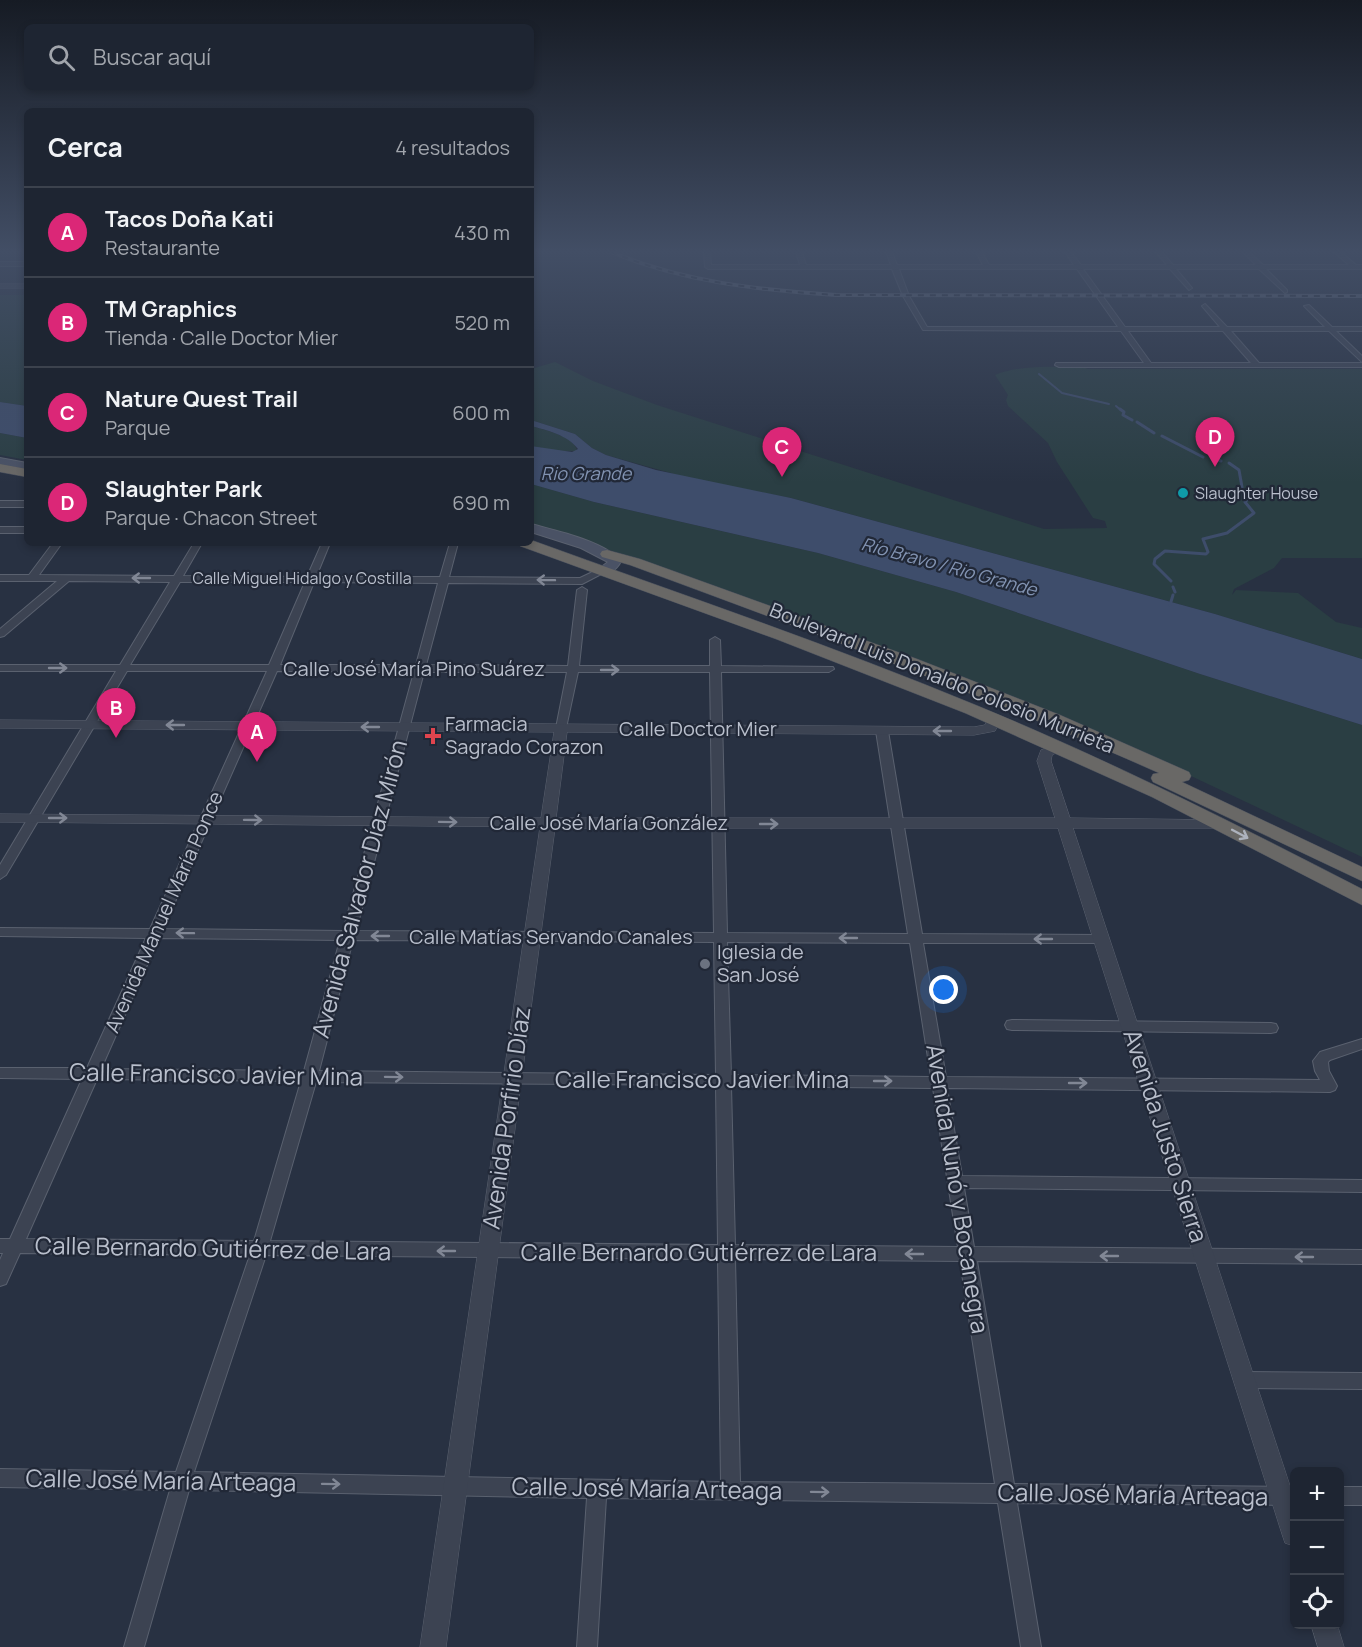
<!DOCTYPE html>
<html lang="es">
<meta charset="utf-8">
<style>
:root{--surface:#1e2532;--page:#2b313e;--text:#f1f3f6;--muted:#a1a5ac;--line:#3c424d;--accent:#db2777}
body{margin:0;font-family:Manrope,sans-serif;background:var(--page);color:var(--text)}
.controls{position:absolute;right:18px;bottom:18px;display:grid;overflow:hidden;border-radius:9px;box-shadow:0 3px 9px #0003}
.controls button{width:54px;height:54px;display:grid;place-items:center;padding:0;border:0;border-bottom:2px solid var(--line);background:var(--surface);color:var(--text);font:30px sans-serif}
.you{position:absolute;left:944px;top:990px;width:21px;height:21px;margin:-15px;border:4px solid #fff;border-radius:50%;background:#1a73e8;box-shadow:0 0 0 9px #1a73e833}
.badge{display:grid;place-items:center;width:39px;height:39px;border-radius:50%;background:var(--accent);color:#fff;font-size:20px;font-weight:700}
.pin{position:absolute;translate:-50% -50px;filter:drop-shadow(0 2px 3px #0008)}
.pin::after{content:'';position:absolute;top:32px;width:21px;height:18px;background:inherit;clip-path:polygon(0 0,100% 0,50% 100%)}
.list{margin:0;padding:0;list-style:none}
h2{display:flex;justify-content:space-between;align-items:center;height:78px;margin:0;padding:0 24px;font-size:26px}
h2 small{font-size:20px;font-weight:400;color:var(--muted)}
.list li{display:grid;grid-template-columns:39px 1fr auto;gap:18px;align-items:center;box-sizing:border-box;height:90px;padding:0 24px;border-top:2px solid var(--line)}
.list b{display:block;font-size:22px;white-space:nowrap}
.list p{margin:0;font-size:20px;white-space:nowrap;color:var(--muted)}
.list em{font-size:20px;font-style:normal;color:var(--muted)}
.icon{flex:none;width:33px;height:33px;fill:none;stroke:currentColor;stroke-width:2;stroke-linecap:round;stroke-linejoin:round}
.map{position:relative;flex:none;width:1362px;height:1647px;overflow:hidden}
.search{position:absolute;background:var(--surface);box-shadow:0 3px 9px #0003;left:24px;top:24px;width:510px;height:66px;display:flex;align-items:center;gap:15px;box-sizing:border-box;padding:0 21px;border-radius:9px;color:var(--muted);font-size:22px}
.panel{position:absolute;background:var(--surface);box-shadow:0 3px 9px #0003;left:24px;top:108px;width:510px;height:438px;border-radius:9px}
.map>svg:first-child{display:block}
.green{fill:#2a3e43}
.water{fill:#3e4d6b}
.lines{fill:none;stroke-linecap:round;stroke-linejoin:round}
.stream-far1{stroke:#3e4d6b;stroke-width:2}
.stream{stroke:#3e4d6b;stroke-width:3}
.minor-casing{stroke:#5a616f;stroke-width:2}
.tertiary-casing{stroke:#5a616f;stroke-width:1}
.secondary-casing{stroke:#5a616f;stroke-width:2}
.trunk-casing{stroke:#474e5c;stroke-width:1}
.minor{fill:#3c4352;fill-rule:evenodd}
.tertiary{fill:#3c4352;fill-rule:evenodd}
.secondary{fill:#4a5265;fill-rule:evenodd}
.trunk{fill:#696866;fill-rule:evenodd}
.rail-casing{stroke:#5e6779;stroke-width:4}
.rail{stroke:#212837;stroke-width:2;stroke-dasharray:6;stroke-linecap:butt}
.oneway{stroke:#818795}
.oneway2{stroke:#adb2bd}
.culture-dot{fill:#0f9aa8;stroke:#212837;stroke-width:2}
.health-dot{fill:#e0444e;stroke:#212837;stroke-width:2}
.worship-dot{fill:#6b7280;stroke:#212837;stroke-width:2}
.labels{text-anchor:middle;stroke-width:4.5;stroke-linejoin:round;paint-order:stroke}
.far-poi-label{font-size:16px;fill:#b9bfcc;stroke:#212837;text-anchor:start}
.far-street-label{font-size:16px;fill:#b9bfcc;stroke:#212837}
.far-water-label{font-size:18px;font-style:italic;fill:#8293b2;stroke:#212837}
.street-label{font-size:20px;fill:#b9bfcc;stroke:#212837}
.poi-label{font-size:20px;fill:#b9bfcc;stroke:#212837;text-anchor:start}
.near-street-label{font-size:24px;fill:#b9bfcc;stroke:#212837}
</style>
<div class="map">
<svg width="1362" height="1647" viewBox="0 0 1362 1647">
<rect width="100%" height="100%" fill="#283142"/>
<path class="green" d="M0,295H27V406L0,402Z
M555,362L593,381L657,405L1044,529L1107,528L1105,521L1093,518L1057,462L1048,443L1008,406L1006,400L1008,395L995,375C1022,364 1057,367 1085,367L1087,369H1362V558H1282L1274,568L1234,589L1232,595L1236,590L1298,593L1336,622L1362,628V659L1215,614L791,498L696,480L606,455L592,448L575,434L531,420V369Z
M531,426C544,430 575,436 577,451H558L531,446Z
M0,433L27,438V460L0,455Z
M531,484L594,502L818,553L956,592L1200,674L1362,725V857L1191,776L1032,706L681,574L531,524Z"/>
<path class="water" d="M0,402L27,406V438L0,433Z
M531,420L575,434L592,448L606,455L656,470L791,498L1215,614L1362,659V725L1200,674L956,592L818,553L594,502L531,484V446L572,452L578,449C568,435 546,430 531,426Z"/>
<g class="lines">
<path class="stream-far1" d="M1039,374L1062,393L1109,404
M1116,406L1122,411"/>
<path class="stream" d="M1120,409L1124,412L1123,415L1132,420
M1137,422L1154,433
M1162,436L1203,457
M1212,458L1221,461
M1229,463L1239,470L1242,487
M1171,581L1154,564L1155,559L1165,551L1206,554L1208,552L1203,539L1227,533L1254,513L1245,502L1250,497L1245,491
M1173,587L1175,592
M1170,605L1173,595"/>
<g class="minor-casing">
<path id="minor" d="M704,252H710L711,265H800L796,252H802L806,265H891L886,252H892L897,265H983L976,252H982L989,265H1074L1065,252H1071L1081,265H1167L1156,252H1162L1173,265H1256L1243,252H1249L1263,265H1349L1334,252H1341L1356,265H1362V269H1266L1287,290V292L1285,293L1259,269H1176L1192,288L1189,290L1170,269H1083L1125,327H1220L1202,306L1205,304L1227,327H1325L1304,306L1309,305L1332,327H1362V331H1336L1362,356V362L1329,331H1231L1259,363H1362V367H1059L1055,365L1056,363H1144L1121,331L923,330L903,296L892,269H708L705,267ZM899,269H1077L1118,327H927L909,296ZM1128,331H1223L1251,363H1151Z
M0,262H27V266H0Z
M0,501H27V507H0Z
M0,527H27V533H0Z
M53,543H62L39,575L174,576L194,543H202L183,576L307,577L322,543H330L316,577H440L450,543H458L449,577L580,578L599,569H605L607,571L582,584L448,583L426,665L568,666L577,590L582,587L587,590L579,666H710V640L715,637L720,640L721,666L833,667L834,669L829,672H721L727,933L908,934L876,731L882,728L888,731L922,934L1102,935L1107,936L1109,939L1107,942L1102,943H923L946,1077L1320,1080L1315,1071L1313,1061L1320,1052L1362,1039V1049L1330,1060L1328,1062L1329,1071L1337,1086L1335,1090L1330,1092L947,1088L962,1176L1362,1180V1192L964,1188L974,1247L1362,1250V1264L977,1261L1014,1484L1294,1487V1505L1017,1503L1041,1647H1021L998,1503L606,1498L597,1647H577L587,1498L189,1490L144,1647H124L170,1490L0,1487V1469L176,1472L250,1255L20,1253L6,1284L0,1286V1260L3,1253H0V1239H10L82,1079L0,1078V1068H87L146,938L0,936V928L150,929L267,671H127L6,875L0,879V865L116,671H0V665H120L170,582L69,581L4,636L0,637V629L57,581H0V575H29ZM180,582H305L269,665H130ZM314,582L438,583L416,665H280ZM277,671L414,672L343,931L163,929ZM424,672H567L556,728L561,731L566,728L578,672H710L714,933L356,931ZM159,938L340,940L304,1071L101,1069ZM353,940L714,942L716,1075L319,1071ZM727,942L910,943L931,1077L731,1075ZM97,1079L301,1081L254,1241L26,1239ZM316,1082L716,1085L718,1245L270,1241ZM731,1086L933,1088L958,1247L735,1245ZM266,1255L718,1259L721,1482L194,1472ZM735,1259L960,1261L995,1484L740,1482Z
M1012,1020L1271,1023L1276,1024L1278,1028L1276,1032L1271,1033L1012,1030L1007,1029L1005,1025L1007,1021Z
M1245,1372L1362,1373V1389L1245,1388L1239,1386L1236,1380L1239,1374Z
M1340,1487H1362V1505H1340Z"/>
</g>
<g class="tertiary-casing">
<path id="tertiary" d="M0,284H27V288H0Z
M994,715L1001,719L995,731L974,735L567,732L556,818H1055L1037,761L1041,750L1060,743L1067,747L1052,755L1051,761L1070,818L1223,820L1225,823L1218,828H1073L1294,1498V1546L1285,1543L1282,1534L1058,828H555L446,1647H420L540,827L0,822V814L541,818L554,732L0,728V720L974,727L985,725L989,716Z
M1311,1624H1337L1344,1647H1318Z"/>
</g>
<g class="secondary-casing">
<path id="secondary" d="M0,458L27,463V469L0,464Z
M531,524C557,531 604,541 621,561C617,570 607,576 597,574L596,571L608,562L581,548L531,532Z"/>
</g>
<g class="trunk-casing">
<path id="trunk" d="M0,464L27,469V477L0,472Z
M531,540C680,594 831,645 978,706C1109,760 1236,824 1362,889V905L1152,797L965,713L776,639L520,546L518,543H531Z
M607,550L640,559L917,659L1060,715L1189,772L1191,776L1189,780L1182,782L1362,867V881L1153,782L1151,778L1153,774L1159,773C985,695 808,631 630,565L602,557L600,554L602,551Z"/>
</g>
<use href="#minor" class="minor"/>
<use href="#tertiary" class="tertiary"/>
<use href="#secondary" class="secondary"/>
<use href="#trunk" class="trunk"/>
<g class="rail-casing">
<path id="rail" d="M611,252C684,282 758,290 836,295L1362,296"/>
</g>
<use href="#rail" class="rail"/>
</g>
<defs><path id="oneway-shaft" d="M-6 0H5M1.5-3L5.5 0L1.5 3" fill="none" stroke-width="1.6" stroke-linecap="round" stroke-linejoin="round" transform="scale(1.5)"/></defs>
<g class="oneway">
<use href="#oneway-shaft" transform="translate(141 578) rotate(-180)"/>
<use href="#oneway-shaft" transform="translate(546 580) rotate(-179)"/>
<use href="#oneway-shaft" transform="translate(58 668)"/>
<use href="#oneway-shaft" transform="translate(610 670)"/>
<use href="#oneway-shaft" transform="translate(175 725) rotate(-180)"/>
<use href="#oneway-shaft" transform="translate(370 727) rotate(-180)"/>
<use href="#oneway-shaft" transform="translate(942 731) rotate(-180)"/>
<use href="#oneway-shaft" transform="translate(58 818)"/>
<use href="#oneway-shaft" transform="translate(253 820) rotate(1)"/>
<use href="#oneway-shaft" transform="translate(448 822) rotate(1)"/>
<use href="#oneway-shaft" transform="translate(769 824)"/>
<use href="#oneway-shaft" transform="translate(185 933) rotate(-179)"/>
<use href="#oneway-shaft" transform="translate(380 936) rotate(-180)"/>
<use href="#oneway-shaft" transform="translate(848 938) rotate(-180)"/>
<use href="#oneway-shaft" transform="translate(1043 939) rotate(-180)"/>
<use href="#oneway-shaft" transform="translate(394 1077) rotate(1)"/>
<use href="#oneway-shaft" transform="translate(883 1081)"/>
<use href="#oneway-shaft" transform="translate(1078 1083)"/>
<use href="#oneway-shaft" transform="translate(446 1251) rotate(-180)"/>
<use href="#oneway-shaft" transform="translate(914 1254) rotate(-180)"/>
<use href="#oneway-shaft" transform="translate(1109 1256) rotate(-180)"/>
<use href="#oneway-shaft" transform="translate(1304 1257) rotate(-180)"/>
<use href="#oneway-shaft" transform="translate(331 1484) rotate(1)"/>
<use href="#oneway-shaft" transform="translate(820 1492) rotate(1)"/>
</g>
<use class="oneway2" href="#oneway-shaft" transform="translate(1240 834) rotate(28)"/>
<linearGradient id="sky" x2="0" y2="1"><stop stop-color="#161b24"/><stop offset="0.52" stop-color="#424e65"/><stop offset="1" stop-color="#424e65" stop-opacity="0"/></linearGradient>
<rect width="1362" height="483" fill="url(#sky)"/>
<circle class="culture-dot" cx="1183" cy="493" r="6"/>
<path class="health-dot" d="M430 727h6v6h6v6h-6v6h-6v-6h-6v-6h6z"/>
<circle class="worship-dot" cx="705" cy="964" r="6"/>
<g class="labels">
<g class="far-poi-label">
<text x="1195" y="499">Slaughter House</text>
</g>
<g class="far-street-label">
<text x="302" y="584">Calle Miguel Hidalgo y Costilla</text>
</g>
<g class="far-water-label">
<text x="586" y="480">Rio Grande</text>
<text transform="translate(949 567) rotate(15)" y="6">Río Bravo / Rio Grande</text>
</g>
<g class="street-label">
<text x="414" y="676">Calle José María Pino Suárez</text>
<text transform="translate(942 678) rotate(22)" y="7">Boulevard Luis Donaldo Colosio Murrieta</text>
<text x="698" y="736">Calle Doctor Mier</text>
<text x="609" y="830">Calle José María González</text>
<text transform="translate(164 912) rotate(-66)" y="7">Avenida Manuel María Ponce</text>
<text x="551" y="944">Calle Matías Servando Canales</text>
</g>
<g class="poi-label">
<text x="445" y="731">Farmacia<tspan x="445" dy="23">Sagrado Corazon</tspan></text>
<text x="717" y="959">Iglesia de<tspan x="717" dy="23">San José</tspan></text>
</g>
<g class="near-street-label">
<text transform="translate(360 889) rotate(-75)" y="8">Avenida Salvador Díaz Mirón</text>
<text transform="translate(216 1075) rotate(1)" y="8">Calle Francisco Javier Mina</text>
<text x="702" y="1088">Calle Francisco Javier Mina</text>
<text transform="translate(507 1118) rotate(-82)" y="8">Avenida Porfirio Díaz</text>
<text transform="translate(1165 1136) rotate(72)" y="8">Avenida Justo Sierra</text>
<text transform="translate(957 1189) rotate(81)" y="8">Avenida Nunó y Bocanegra</text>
<text transform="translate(213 1249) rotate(1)" y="8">Calle Bernardo Gutiérrez de Lara</text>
<text x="699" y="1261">Calle Bernardo Gutiérrez de Lara</text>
<text transform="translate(161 1481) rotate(1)" y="8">Calle José María Arteaga</text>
<text transform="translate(647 1489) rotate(1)" y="8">Calle José María Arteaga</text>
<text transform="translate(1133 1495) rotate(1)" y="8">Calle José María Arteaga</text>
</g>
</g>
</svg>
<div class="controls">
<button>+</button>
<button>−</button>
<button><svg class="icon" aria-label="locate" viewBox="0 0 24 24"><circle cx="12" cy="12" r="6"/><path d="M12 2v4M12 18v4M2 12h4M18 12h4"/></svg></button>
</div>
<div class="you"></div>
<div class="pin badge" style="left:257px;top:762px">A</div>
<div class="pin badge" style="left:116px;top:738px">B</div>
<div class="pin badge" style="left:782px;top:477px">C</div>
<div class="pin badge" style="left:1215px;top:467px">D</div>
<div class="search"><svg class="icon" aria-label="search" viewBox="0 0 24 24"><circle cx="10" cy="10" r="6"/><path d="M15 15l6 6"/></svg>Buscar aquí</div>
<section class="panel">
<h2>Cerca<small>4 resultados</small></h2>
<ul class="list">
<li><span class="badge">A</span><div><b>Tacos Doña Kati</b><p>Restaurante</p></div><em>430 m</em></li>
<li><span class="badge">B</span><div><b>TM Graphics</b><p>Tienda · Calle Doctor Mier</p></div><em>520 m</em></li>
<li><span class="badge">C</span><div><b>Nature Quest Trail</b><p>Parque</p></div><em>600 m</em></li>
<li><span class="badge">D</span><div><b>Slaughter Park</b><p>Parque · Chacon Street</p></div><em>690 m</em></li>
</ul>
</section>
</div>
